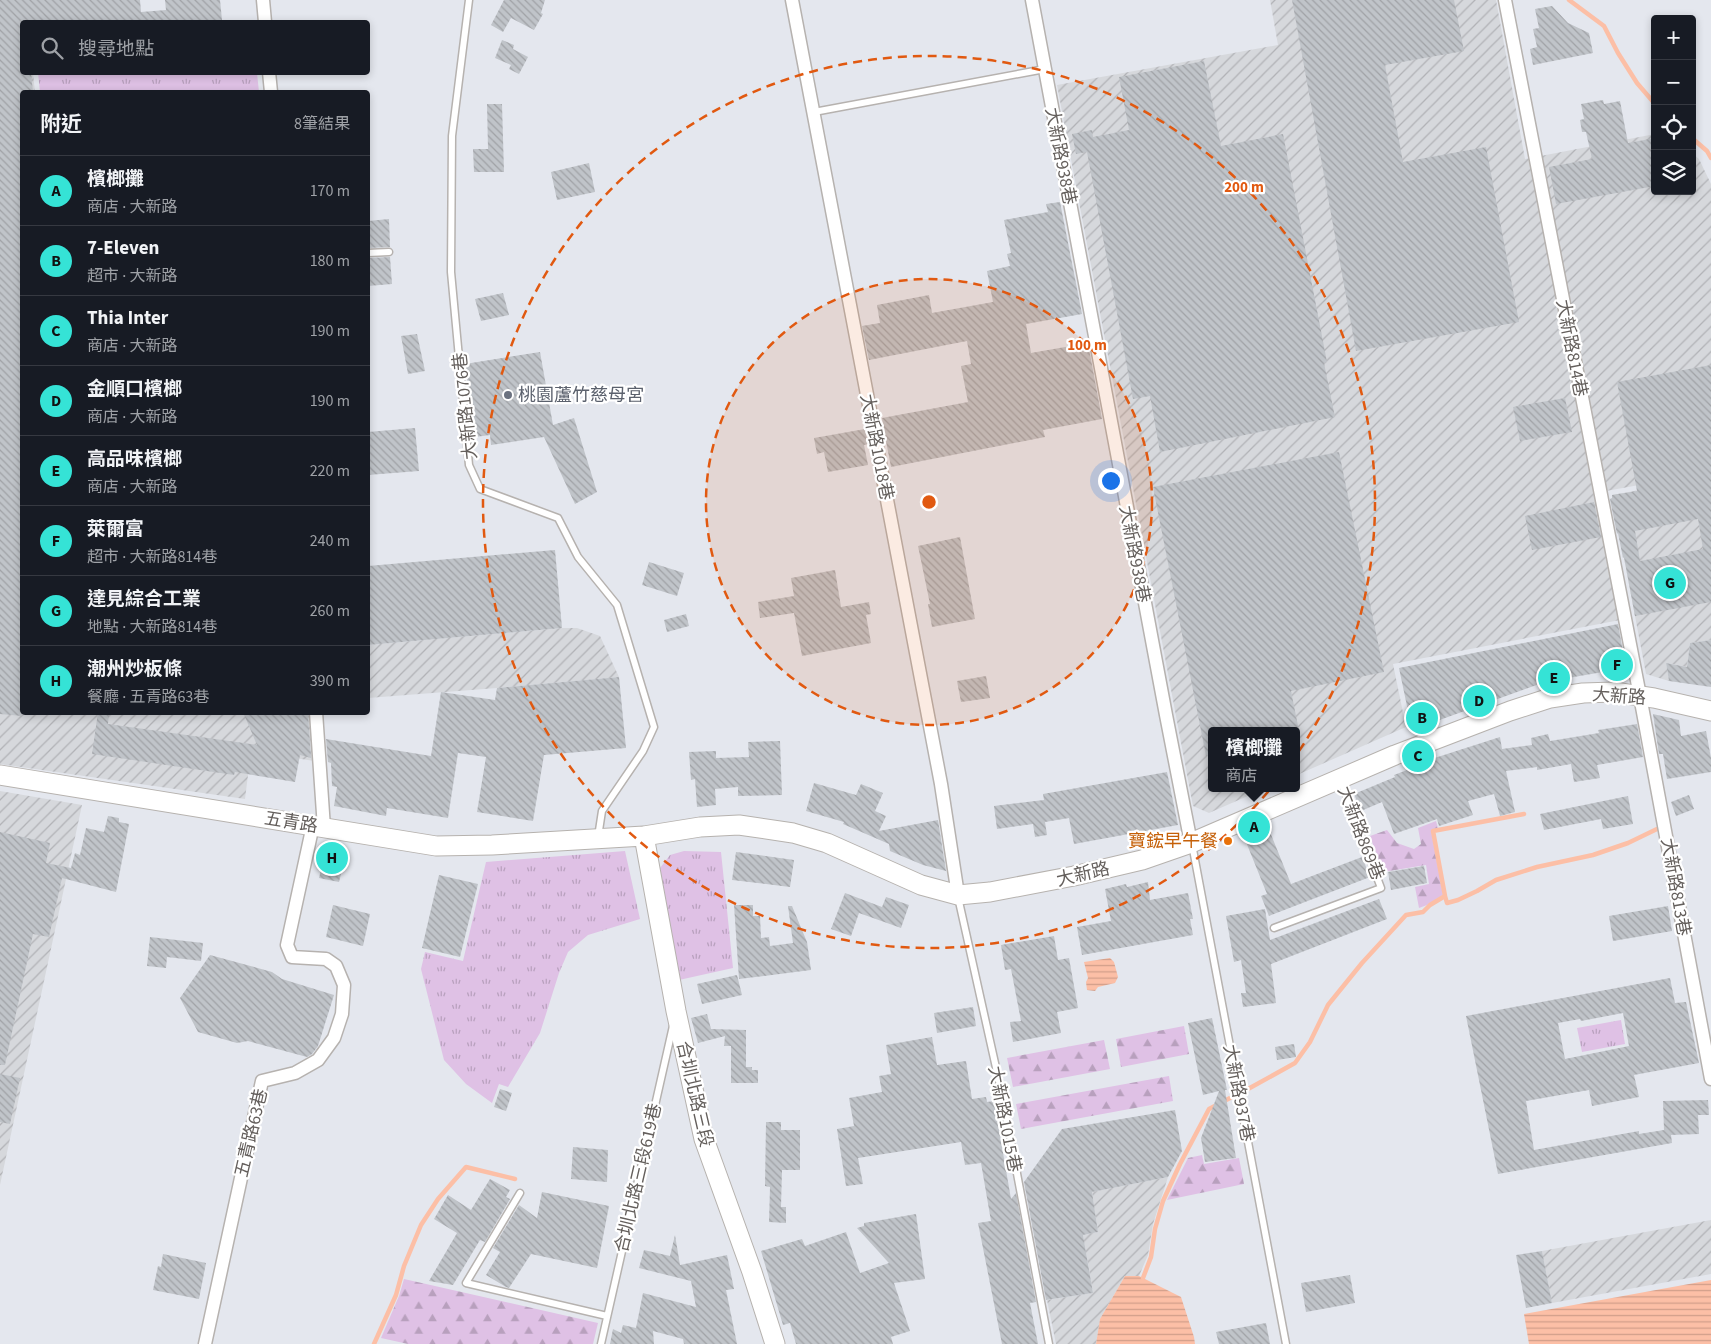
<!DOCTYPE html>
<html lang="zh-TW">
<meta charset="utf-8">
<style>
:root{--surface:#171b24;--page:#242831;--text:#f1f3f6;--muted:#9ea1a6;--line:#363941;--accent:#35e3d6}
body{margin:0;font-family:"Source Sans 3","Noto Sans TC",sans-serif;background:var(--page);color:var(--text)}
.controls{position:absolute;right:15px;top:15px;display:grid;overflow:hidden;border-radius:5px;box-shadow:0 2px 8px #0003}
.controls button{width:45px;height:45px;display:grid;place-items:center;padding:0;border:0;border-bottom:1px solid var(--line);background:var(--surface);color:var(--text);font:25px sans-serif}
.you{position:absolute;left:1110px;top:480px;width:18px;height:18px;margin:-12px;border:4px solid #fff;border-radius:50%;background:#1a73e8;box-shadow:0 0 0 8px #1a73e833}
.badge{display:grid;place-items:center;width:32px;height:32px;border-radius:50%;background:var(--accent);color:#111;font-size:16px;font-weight:700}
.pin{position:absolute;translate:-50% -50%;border:2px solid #fff;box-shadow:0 1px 5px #0006}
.popup{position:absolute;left:1208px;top:727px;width:92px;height:65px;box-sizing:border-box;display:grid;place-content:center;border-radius:5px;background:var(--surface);filter:drop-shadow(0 1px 4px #0005);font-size:16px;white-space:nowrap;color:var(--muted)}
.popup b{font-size:19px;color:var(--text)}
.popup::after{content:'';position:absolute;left:50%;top:100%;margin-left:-10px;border:10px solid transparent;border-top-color:var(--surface)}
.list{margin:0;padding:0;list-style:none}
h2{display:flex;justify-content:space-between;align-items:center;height:65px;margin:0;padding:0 20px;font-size:21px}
h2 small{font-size:16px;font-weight:400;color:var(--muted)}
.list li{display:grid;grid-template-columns:32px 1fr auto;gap:15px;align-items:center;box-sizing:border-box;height:70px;padding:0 20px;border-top:1px solid var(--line)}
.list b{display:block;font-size:19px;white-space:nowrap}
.list p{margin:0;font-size:16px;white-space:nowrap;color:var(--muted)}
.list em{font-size:16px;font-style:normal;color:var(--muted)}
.icon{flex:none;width:28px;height:28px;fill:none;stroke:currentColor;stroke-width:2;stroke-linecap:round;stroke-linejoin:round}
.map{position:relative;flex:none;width:1711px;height:1344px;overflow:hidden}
.search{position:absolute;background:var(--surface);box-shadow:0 2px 8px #0003;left:20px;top:20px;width:350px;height:55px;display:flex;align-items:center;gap:12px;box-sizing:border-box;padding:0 18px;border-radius:5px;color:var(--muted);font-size:19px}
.panel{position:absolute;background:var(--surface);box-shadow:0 2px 8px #0003;left:20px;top:90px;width:350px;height:625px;border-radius:5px}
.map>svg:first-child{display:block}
.industrial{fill:url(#industrial-furrows)}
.grass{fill:url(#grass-tufts)}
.forest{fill:url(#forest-firs)}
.water{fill:url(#water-rules)}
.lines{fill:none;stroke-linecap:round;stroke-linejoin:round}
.stream{stroke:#fcbfa6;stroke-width:4.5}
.building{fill:url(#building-back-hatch);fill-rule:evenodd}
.lane-casing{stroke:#b6b2af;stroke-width:9}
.street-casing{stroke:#b6b2af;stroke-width:15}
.secondary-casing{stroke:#b6b2ae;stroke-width:21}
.lane{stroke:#fff;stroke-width:6}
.street{stroke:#fff;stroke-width:12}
.secondary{stroke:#fff;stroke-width:19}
.ring{fill:none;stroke:#e15910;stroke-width:2.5;stroke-dasharray:9 6}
.worship-dot{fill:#6b7280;stroke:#fff;stroke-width:2}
.food-dot{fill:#e8710a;stroke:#fff;stroke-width:2}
.labels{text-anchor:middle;stroke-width:4.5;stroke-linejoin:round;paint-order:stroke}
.street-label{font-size:18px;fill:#645f5c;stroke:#fff}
.worship-label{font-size:18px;fill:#5b616d;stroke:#fff;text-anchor:start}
.food-label{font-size:18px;fill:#c56008;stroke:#fff;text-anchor:end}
.centre{fill:#e15910;stroke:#fff;stroke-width:2.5}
.ring-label{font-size:15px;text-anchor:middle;font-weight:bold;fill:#e15910;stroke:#fff;stroke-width:4.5;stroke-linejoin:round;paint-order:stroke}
</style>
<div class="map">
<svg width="1711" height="1344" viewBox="0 0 1711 1344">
<defs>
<pattern id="industrial-furrows" width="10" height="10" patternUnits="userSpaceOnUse" patternTransform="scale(1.25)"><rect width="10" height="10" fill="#d6d8dc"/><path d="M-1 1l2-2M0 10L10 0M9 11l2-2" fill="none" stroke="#b1b2b6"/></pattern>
<pattern id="grass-tufts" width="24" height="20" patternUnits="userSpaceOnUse" patternTransform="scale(1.25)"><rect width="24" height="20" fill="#dfc1e5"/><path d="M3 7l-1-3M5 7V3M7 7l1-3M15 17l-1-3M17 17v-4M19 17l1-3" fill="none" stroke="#b8a0bd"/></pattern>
<pattern id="forest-firs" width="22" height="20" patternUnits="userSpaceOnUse" patternTransform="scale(1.25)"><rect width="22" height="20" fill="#dfc1e5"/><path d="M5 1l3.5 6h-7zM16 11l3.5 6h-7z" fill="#b8a0bd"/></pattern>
<pattern id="water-rules" width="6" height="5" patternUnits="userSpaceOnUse" patternTransform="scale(1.25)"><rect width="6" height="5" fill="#fcbfa6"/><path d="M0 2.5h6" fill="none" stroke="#d09e8a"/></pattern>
<pattern id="building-back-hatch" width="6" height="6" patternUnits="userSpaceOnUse" patternTransform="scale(1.25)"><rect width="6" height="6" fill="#c0c4c9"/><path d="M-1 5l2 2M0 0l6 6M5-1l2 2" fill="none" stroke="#a0a2a6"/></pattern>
</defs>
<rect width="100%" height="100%" fill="#e4e7ee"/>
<path class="industrial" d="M0,0H27L29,22H22V72L33,73L35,92H22V712L310,713L314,761L251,751L245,799L0,764Z
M1270,0H1496L1525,159L1655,134V191H1692V153L1699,159L1711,184V472L1595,493L1620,620L1393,664L1406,727L1297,775L1296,731H1212V788H1266L1209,813L1193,806L1057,85L1278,45Z
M1711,477V640L1690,643L1687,667L1666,663L1669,681L1646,674L1612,495Z
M562,628H577L600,636L619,677L497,688L368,698V645Z
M0,791L82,805L0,1185Z
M1168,1177L1153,1224L1148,1255L1139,1276H1125L1100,1319L1096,1344H1056L1047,1300L1093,1293L1083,1235L1098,1232L1092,1192Z
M1711,1220V1274L1552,1303L1542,1251Z"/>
<path class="grass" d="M38,73H257L259,92H40Z
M625,851L640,919L588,935L568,952L559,973L540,1033L508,1087L499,1084L492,1103L466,1084L444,1060L421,969L425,952L463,961L486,862Z
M684,851L721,852L733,968L679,980L660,868L670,855Z
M1621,1020L1625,1044L1582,1052L1577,1028Z"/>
<path class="forest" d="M1436,821L1438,828L1431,830L1443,895L1427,905L1419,908L1415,887L1429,884L1426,865L1383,872L1370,836L1387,830L1397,843L1414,849L1421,844L1418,828Z
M1184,1026L1189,1054L1121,1067L1116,1039Z
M1104,1040L1110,1069L1013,1087L1007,1058Z
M1169,1076L1173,1101L1021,1129L1016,1104Z
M1202,1155L1204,1164L1239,1158L1244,1184L1167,1200L1188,1158Z
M404,1279L598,1323L593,1344H408L381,1338L399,1296Z"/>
<path class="water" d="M1110,958L1114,962L1118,977L1115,983L1098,987L1095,991L1087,990L1086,982L1088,978L1084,962Z
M1125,1276H1139L1181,1297L1194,1337L1195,1344H1096L1100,1319Z
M1711,1280V1344H1529L1524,1314Z"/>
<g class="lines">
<path class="stream" d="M1569,0L1604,26L1618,53L1637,83L1655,104
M1692,138L1707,151L1711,158
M1445,896L1447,903L1458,900L1477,891L1496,880L1537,867L1593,855L1628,843L1657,829
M1248,1089L1295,1063L1310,1042L1328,1005L1362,963L1406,915L1423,912L1430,905L1445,896L1433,831L1524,814
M1143,1278L1151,1257L1155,1229L1163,1201L1180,1164L1209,1109L1230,1098
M374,1344L396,1295L404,1266L421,1225L438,1199L466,1167L515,1179"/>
</g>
<path class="building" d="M0,0H140L141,12L166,10L165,0H220L222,20L199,22H22V72H31L33,92H22V716L0,714Z
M504,0H545L541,13L543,14L534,30L511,18L503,32L491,25Z
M1292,0H1454L1464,51L1385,65L1403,162L1486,147L1519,322L1356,351Z
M1552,6L1568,23L1589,33L1593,53L1533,65L1530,49L1537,47L1533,29L1539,28L1535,9Z
M502,40L514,45L513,49L528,57L519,74L509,69L511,65L495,58Z
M1204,61L1221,146L1283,134L1327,362L1324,363L1335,417L1160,452L1150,396L1133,399L1087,152L1076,154L1072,134L1092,130L1093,137L1129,130L1119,77Z
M1603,100L1604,104L1620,101L1628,143L1655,138V186L1556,204L1549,167L1592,159L1586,132H1582L1580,120L1584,119L1581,104Z
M487,104H502L504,172H474L473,149H488Z
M589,163L595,192L557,200L551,172Z
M1060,202L1082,314L1026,324L1031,353L1088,343L1102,419L1043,430L1045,437L891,467L886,441H884L881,427L883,426L882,418L968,402L961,366L971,364L967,341L869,360L862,326L880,323L877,305L929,295L932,313L993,302L987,271L1010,266L1007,254L1011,253L1004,220L1048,212L1046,204Z
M389,219L390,247L368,248V221Z
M390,257L392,284L368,286V258Z
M503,293L509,315L481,321L475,299Z
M417,334L425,371L408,374L401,336Z
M540,352L553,425L574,418L597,492L575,504L544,437L491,445L490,435L475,437L465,364Z
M1711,365V602L1635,616L1624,557L1623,558L1618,533L1617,534L1610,499L1612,498V495L1637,491L1617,382ZM1698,519L1703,549L1640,561L1635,531Z
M1565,398L1572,432L1520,441L1513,407Z
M415,428L419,471L368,475V432Z
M865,429L868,444L864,445L868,465L828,472L824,452L817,454L814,438Z
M1339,452L1384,672L1291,691L1299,731H1212V755L1206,756L1153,487Z
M1594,502L1601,537L1532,550L1525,516Z
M960,537L975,619L932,627L928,604H930L918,546Z
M555,550L562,628L368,645V566Z
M649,562L684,573L677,596L642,585Z
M835,570L841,607L869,602L871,614L866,615L871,643L802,656L794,613L760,618L758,602L794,596L791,578Z
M686,614L689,626L667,632L664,620Z
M1618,624L1626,668L1545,682L1412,730L1399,668Z
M1711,640V687L1669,681L1666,663L1687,667L1690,643Z
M986,676L990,698L961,702L957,681Z
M619,677L626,748L544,755L533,821L477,812L486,757L458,753L448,818L387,808L386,816L334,806L337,787L332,786L331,763L328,762L326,739L431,756L441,692L495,700L497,688Z
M98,712H109L108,724L257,745L243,712H276L278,715L308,714L311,758L300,755L295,782L235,772L234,775L92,754Z
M1653,714L1679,720L1681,736L1706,731L1711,758V772L1667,779L1663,754H1659Z
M1637,724L1643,757L1597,765L1600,778L1574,782L1571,764L1537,770V767L1506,771L1515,812L1500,816L1494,794L1468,801L1473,815L1439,826L1437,819L1394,834L1382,802L1361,811L1354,794L1395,777L1394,775L1420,765L1419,763L1500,737L1502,749L1532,745L1531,738L1548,734L1550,741L1599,733L1598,730Z
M780,741L782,795L738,796V787L715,789L716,805L697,807L695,779L691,780L689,752L716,751V758L749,757L748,742Z
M1167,772L1178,825L1074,844L1069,818L1045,822L1047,835L1035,837L1033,824L997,829L994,806L1044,800L1043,794Z
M814,783L856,795L861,784L883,793L875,811L886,816L879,831L938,820L946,871L923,865L890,851L889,844L843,824L844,822L806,811Z
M1689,795L1694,809L1676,816L1671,802Z
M1628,796L1633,824L1603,829L1601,819L1544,830L1540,814Z
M108,816L119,818V822L129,824L116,892L62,878L49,937L33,934L5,1065H0V832L50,843L46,863L71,868L75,853L80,855L86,828L104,832Z
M1268,827L1291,884L1362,857L1370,877L1269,916L1261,896L1267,894L1244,837Z
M326,849L346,854L339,882L319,878Z
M736,852L794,860L790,887L732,880Z
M1424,866L1427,883L1391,890L1388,872Z
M439,875L478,884L460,957L422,948Z
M1148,882L1150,900L1188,893L1193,919H1190L1193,935L1082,955L1077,927L1111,921L1105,889L1126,884L1127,887Z
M845,893L882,907L886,897L909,905L901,928L859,913L851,936L831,929Z
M1379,899L1387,919L1271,964L1276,1003L1243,1007L1241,993H1246L1241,960L1234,962L1226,916L1265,909L1270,940Z
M333,905L370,914L363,946L326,937Z
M734,905H753V916H760L761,938L769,937L770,946L793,943L788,906H792L807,942L811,970L739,979Z
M1668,906L1672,931L1613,941L1609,916Z
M1054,936L1058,960L1069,958L1078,1008L1057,1012L1061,1033L1013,1042L1010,1022L1021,1021L1011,969L1005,970L1001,945Z
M150,937L203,943L201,961L167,957L166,968L147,966Z
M210,955L272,972L282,979L334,995L318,1046L312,1054L307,1057L248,1041L237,1043L198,1032L180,998Z
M737,975L742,995L702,1004L697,984Z
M1670,978L1675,1003L1686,1002L1699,1063L1634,1075L1639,1097L1592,1106L1589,1090L1526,1101L1534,1150L1639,1131V1134L1664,1130L1663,1101L1708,1100L1709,1115H1698L1699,1134L1671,1135L1672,1143L1498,1174L1466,1016ZM1623,1013L1629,1046L1565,1059L1558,1023L1580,1019L1581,1021Z
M973,1007L976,1026L937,1033L934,1013Z
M707,1014L711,1029L746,1030V1067H752V1070H758V1083H731V1046H724L725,1036L698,1043L691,1018Z
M1212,1018L1227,1090H1225L1236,1158L1205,1162L1201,1138L1219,1091L1203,1095L1188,1023Z
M932,1037L937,1065L966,1061L972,1099L986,1097L987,1102L994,1101L1011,1199L1016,1193L1036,1302L1030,1303L1038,1344H1002L978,1223L991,1221L981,1163L965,1165L961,1142L858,1158L863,1184L846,1186L837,1129L854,1126L849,1098L882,1092L879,1076L891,1074L886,1045Z
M1294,1044L1296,1057L1277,1060L1275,1047Z
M0,1074L20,1078L10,1124L0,1122Z
M500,1089L512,1093L506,1111L494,1107Z
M1175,1110L1182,1151L1168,1177L1092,1192L1098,1232L1083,1235L1093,1293L1046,1300L1024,1182L1062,1129Z
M766,1122H781V1130H800V1170H782L781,1207H786V1223L769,1222L770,1187L765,1186Z
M573,1147L608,1150L607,1182L571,1179Z
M490,1179L510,1190L506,1197L510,1199L485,1242L480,1240L453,1285L429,1281L457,1233L434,1219L448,1195L471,1210Z
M542,1192L609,1206L597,1268L531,1254L509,1288L506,1287L486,1275L500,1252L493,1248L519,1205L537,1218Z
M916,1214L925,1279L894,1283L910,1331L891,1337L893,1344H796L790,1323L783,1325L761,1251L802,1239L805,1246L846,1232L860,1273L889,1263L857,1228L864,1226V1223Z
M675,1235L680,1265L727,1255L734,1289L726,1290L737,1344H684L683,1339L653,1331L654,1344H610L613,1329L621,1333L623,1325L636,1328L643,1293L696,1307L691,1281L639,1268L644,1250L670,1256Z
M1542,1251L1552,1303L1526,1308L1516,1255Z
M163,1254L206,1263L199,1299L153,1290L158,1266L161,1267Z
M1350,1275L1355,1303L1306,1312L1301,1283Z
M1266,1323L1270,1344H1219L1216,1332Z"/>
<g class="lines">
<g class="lane-casing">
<path id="lane" d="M469,0L452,136L451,272L469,465L480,489L558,518L578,557L617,605L654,727L643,751L602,811L598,837
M814,112L1045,69
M368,253L389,252
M1192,844L1286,1344
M958,897L1003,1099L1049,1344
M1274,928L1381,888L1340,779
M520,1193L466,1283L607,1316
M601,1344L673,1026"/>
</g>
<g class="street-casing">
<path id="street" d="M263,0L265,22
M792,0L941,784L958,895
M1032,0L1166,715L1191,843
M1505,0L1640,696L1711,1079
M269,72L271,92
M316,712L324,828
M205,1344L262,1081L295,1073L318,1060L334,1038L342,1014L344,985L336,966L326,959L292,957L287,945L313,825"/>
</g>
<g class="secondary-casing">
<path id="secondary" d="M0,775L436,846L492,845L644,836L700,827L739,825L793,833L827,843L921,885L958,895L990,892L1074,876L1142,860L1191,843L1395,755L1510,711L1550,698L1583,693L1614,692L1654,698L1711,711
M644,836L676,1011L704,1139L752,1272L775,1344"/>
</g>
<use href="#lane" class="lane"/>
<use href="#street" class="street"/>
<use href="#secondary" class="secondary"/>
</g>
<circle cx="929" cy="502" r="223" fill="#e15910" fill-opacity=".12"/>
<g class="ring">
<circle cx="929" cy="502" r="223"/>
<circle cx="929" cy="502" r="446"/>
</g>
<circle class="worship-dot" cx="508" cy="395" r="5"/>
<circle class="food-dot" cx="1228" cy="841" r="5"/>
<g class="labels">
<g class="street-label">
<text transform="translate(1061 156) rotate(79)" y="6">大新路938巷</text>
<text transform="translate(1572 348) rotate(79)" y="6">大新路814巷</text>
<text transform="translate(465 406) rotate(-96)" y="6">大新路1076巷</text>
<text transform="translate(877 447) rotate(79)" y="6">大新路1018巷</text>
<text transform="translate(1135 554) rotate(79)" y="6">大新路938巷</text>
<text transform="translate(1619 696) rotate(4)" y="6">大新路</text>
<text transform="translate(291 822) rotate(9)" y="6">五青路</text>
<text transform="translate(1361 833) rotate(69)" y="6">大新路869巷</text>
<text transform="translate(1083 874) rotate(-13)" y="6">大新路</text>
<text transform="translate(1676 887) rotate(80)" y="6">大新路813巷</text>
<text transform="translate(1239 1093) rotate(79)" y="6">大新路937巷</text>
<text transform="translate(695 1094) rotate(77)" y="6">合圳北路三段</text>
<text transform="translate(1005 1119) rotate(79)" y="6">大新路1015巷</text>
<text transform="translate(251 1133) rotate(-77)" y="6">五青路63巷</text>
<text transform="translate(638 1178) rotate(-77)" y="6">合圳北路三段619巷</text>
</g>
<g class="worship-label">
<text x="518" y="401">桃園蘆竹慈母宮</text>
</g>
<g class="food-label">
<text x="1218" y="847">寶鋐早午餐</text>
</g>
</g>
<circle cx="929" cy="502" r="8" class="centre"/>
<g class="ring-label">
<text x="1244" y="192">200 m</text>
<text x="1087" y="350">100 m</text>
</g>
</svg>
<div class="controls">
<button>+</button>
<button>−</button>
<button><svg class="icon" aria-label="locate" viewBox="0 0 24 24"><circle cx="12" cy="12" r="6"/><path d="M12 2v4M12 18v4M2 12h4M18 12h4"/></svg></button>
<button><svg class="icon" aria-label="layers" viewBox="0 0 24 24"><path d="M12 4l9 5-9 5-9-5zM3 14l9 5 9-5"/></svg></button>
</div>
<div class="you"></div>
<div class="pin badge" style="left:1254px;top:827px">A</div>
<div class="popup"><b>檳榔攤</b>商店</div>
<div class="pin badge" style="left:1422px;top:718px">B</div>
<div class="pin badge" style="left:1418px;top:756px">C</div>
<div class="pin badge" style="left:1479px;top:701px">D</div>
<div class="pin badge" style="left:1554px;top:678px">E</div>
<div class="pin badge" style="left:1617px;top:665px">F</div>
<div class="pin badge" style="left:1670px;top:583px">G</div>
<div class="pin badge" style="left:332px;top:858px">H</div>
<div class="search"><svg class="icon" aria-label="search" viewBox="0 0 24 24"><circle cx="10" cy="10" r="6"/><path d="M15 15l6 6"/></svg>搜尋地點</div>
<section class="panel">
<h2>附近<small>8筆結果</small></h2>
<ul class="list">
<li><span class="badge">A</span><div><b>檳榔攤</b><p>商店 · 大新路</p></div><em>170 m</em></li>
<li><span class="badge">B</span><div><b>7-Eleven</b><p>超市 · 大新路</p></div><em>180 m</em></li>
<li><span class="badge">C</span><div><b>Thia Inter</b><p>商店 · 大新路</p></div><em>190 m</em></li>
<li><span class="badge">D</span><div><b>金順口檳榔</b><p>商店 · 大新路</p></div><em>190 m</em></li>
<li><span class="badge">E</span><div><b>高品味檳榔</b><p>商店 · 大新路</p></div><em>220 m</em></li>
<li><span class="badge">F</span><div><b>萊爾富</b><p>超市 · 大新路814巷</p></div><em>240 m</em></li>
<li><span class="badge">G</span><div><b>達見綜合工業</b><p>地點 · 大新路814巷</p></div><em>260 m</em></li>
<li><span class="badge">H</span><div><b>潮州炒板條</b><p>餐廳 · 五青路63巷</p></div><em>390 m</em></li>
</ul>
</section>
</div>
